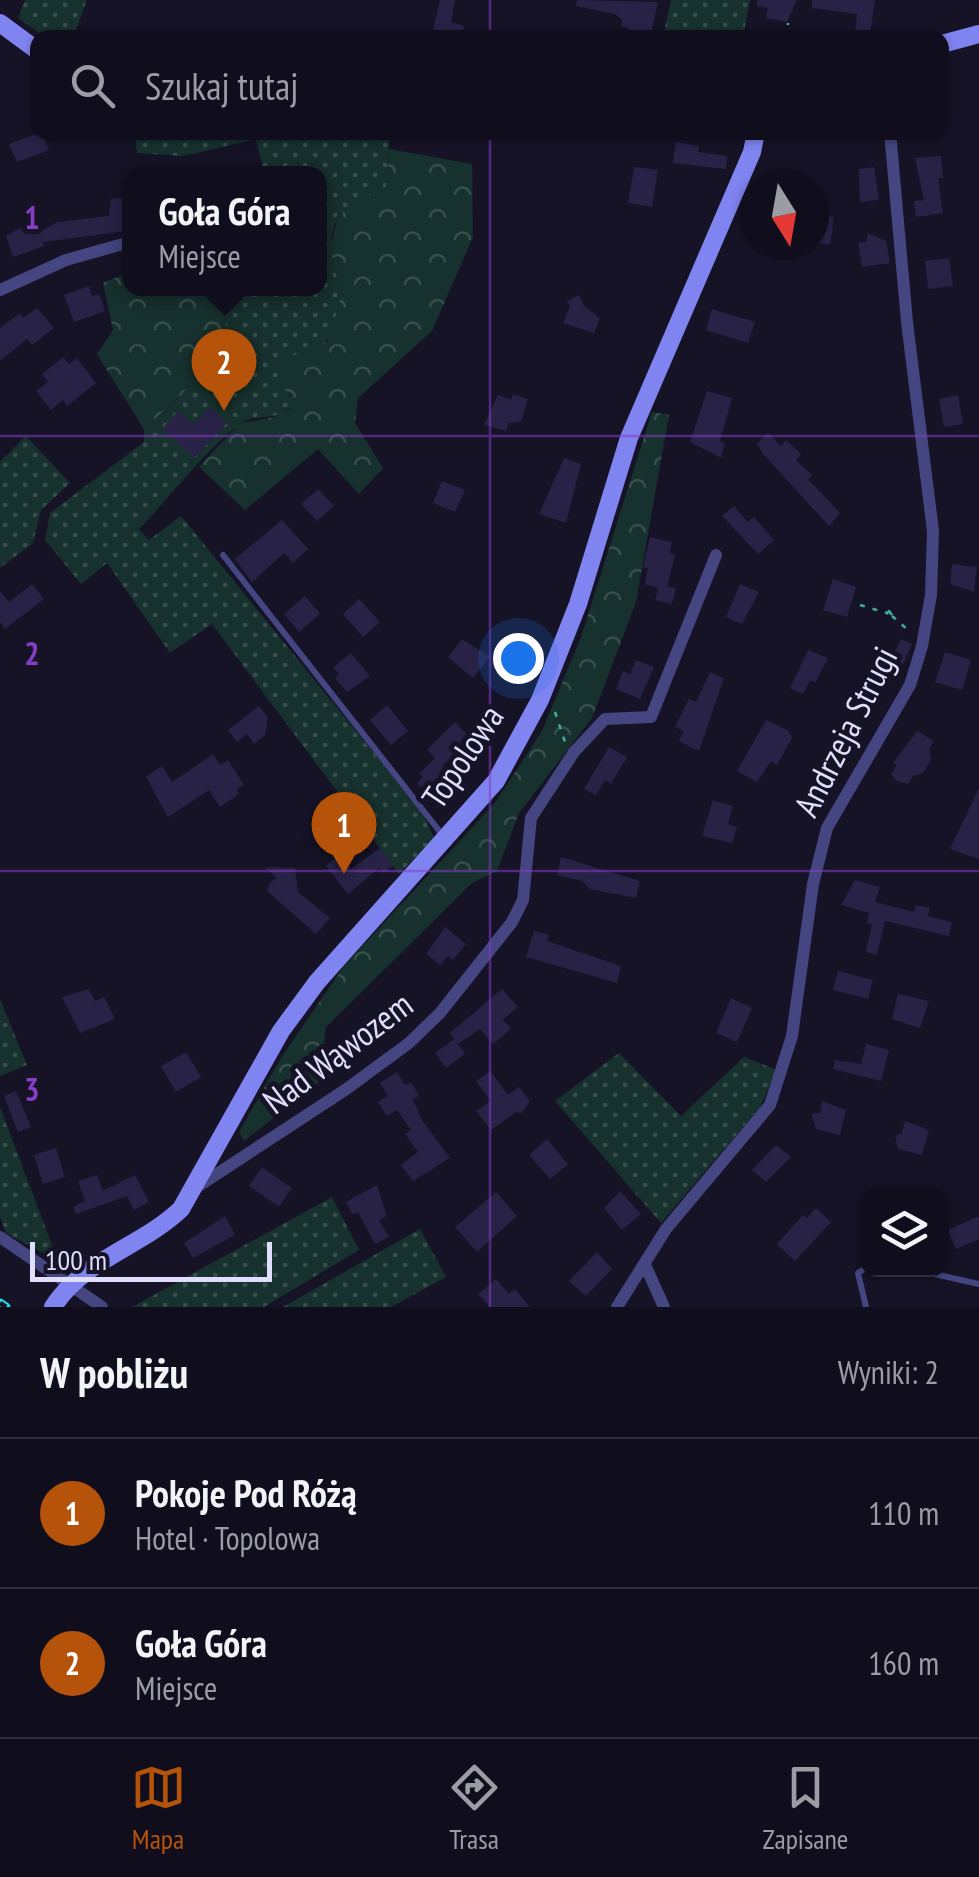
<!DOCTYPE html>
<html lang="pl">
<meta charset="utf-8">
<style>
:root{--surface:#100e1d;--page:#1e1c2a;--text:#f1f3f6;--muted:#9c9ca4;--line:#302e3b;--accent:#b45309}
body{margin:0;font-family:"PT Sans Narrow",sans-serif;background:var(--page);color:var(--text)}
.controls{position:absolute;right:30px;bottom:30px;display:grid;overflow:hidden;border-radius:20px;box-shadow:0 2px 8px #0004}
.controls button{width:90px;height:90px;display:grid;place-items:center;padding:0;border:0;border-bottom:2px solid var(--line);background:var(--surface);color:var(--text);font:50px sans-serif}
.compass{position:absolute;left:739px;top:170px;width:90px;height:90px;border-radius:50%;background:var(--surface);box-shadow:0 2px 8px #0004;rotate:169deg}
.scale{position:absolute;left:30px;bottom:25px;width:242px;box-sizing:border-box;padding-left:10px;border:5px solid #dfdefb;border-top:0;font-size:28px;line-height:35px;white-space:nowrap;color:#dfdefb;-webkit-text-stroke:8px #161327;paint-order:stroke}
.you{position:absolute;left:518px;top:658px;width:35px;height:35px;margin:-25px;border:8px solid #fff;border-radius:50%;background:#1a73e8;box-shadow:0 0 0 15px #1a73e833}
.badge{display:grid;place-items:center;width:65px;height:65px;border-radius:50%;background:var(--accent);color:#fff;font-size:32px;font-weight:700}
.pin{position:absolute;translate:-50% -82px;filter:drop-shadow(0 2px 5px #0008)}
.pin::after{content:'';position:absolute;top:52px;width:35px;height:30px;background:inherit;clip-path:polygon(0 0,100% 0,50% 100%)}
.popup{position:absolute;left:122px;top:166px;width:205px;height:130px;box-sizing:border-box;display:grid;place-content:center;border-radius:20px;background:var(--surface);filter:drop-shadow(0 2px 8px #0005);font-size:32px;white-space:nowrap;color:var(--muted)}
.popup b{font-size:38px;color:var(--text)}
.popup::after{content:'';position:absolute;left:50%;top:100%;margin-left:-20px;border:20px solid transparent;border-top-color:var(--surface)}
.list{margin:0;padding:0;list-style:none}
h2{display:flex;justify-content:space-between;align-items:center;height:130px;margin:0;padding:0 40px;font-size:42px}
h2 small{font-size:32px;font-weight:400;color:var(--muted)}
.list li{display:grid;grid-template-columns:65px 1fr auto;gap:30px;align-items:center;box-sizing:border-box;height:150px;padding:0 40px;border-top:2px solid var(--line)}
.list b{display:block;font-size:38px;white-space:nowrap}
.list p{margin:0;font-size:32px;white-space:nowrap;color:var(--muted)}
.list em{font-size:32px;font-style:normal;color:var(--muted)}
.icon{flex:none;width:55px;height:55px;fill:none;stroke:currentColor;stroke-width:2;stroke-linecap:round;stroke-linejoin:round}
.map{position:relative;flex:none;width:979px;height:1307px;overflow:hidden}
.search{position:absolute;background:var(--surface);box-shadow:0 2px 8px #0004;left:30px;right:30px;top:30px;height:110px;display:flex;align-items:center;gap:25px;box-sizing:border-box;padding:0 35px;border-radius:20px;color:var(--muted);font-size:38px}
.sheet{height:430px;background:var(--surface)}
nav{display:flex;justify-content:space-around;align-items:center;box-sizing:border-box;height:140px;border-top:2px solid var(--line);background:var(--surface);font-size:28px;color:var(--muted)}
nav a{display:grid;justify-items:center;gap:5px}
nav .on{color:var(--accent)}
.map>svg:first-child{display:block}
.grass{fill:url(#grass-dots)}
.forest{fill:url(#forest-crowns)}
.building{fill:#272246}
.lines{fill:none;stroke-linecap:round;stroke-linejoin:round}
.path{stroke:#3faea0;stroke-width:2.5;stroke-dasharray:5 8;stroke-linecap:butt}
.lane{stroke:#444581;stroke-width:6}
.street{stroke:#444581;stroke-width:12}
.secondary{stroke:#8084f0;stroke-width:18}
.rail-casing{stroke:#21dde4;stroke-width:9}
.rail{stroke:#161327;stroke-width:5;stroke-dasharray:15;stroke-linecap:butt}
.grid{fill:none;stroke:#853ec5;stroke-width:2.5;stroke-opacity:0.55}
.labels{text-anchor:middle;stroke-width:10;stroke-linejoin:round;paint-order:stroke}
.street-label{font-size:35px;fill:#dfdefb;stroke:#161327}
.grid-label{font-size:32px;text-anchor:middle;font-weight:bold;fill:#853ec5;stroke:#161327;stroke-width:10;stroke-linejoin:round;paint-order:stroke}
</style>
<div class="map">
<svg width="979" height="1307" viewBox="0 0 979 1307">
<defs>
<pattern id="grass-dots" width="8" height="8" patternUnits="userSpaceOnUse" patternTransform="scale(2.5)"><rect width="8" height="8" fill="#17312e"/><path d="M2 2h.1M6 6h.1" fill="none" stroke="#384e4d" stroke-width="1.8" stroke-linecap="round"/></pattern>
<pattern id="forest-crowns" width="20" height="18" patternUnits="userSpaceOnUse" patternTransform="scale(2.5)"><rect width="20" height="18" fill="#17312e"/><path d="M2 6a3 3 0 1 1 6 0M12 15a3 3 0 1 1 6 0" fill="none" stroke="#384e4d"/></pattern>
</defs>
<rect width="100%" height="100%" fill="#161327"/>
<path class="grass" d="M25,0H87L73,38L45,37L18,18Z
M671,0H750L743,37H663Z
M135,133H250L257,139L264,133H390L386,189C350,201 324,217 333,260C336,271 342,286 341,298C340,335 310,364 288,391L293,402C279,425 255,411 238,425C202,454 171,496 139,529L149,540L181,516L422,812L434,838L399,874L212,624L170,653L107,563L81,584L45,540L50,513L144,442V429L183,393L207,361L225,366L226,289L319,288V174L264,173L256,139L183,156L137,153Z
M26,436L70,483L41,510L33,543L0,568V462Z
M0,999L27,1065L0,1076Z
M619,1053L681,1116L744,1057L777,1070L760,1107L661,1223L555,1101Z
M0,1107L58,1261L6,1233L0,1217Z
M332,1197L359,1250L264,1307H132Z
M420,1229L446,1277L391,1307H283Z"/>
<path class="forest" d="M389,149L472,164L473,237L432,331L358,398L355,423L383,468L359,494L318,449L245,510L199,467L240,423L274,417L289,409L291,394L277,385L281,360L327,343L341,298L330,247L337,221L352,200L386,189Z
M125,274L129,288L226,289V366L207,361L183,393L144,429L97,354L113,330L103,283Z
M652,412L669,415L636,602L592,718L519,813L497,871L472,883L326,1027L319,1082L244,1141L239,1132L281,1058L344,966L495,803L542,731L581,637Z"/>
<path class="building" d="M440,0H455L451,22L464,26L461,38H431Z
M577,0L658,2L650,38L628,34L629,28L622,27V20L615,14L576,6Z
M757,0H797L787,22L766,18L768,8L757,6Z
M812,0H875L870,33L855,32L857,14L812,8Z
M42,132L49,150L17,162L9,144Z
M676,142L699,146L698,152L727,156L726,169L673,163Z
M941,156L943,178H938L943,213L916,217L914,201L924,200L915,158Z
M634,167L658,170L652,207L628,203Z
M874,167L879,200L860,202L859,169Z
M129,197L127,231L43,242L44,246L13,257L6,236L16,230L29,226L33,235L58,222L109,216L111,199Z
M814,214L834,217L830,245L814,242Z
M868,233L886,241L890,263L862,267L858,243L866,242Z
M949,258L953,286L928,289L925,261Z
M89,286L92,296L99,294L105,311L74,322L64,295Z
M579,295L584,306L600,318L594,333L563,323L570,306L567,301Z
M37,308L54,328L32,345L27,339L0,361V328L20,313L23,318Z
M712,309L755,322L748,343L706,330Z
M63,357L69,364L77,358L96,383L67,406L63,400L51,410L36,391L48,382L42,374Z
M707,391L732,398L720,441L725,443L721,458L690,442Z
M513,394L528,399L521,422L509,423L506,431L484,425L498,395L511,400Z
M958,395L963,424L944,427L939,399Z
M210,407L227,423L194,458L162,429L178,411L193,425Z
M768,433L781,446L786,440L801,454L796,460L812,475L808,479L840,513L829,526L764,455L757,444Z
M564,458L581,464L566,523L539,514Z
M442,481L465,490L455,512L433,503Z
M318,489L334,506L317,521L301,504Z
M734,506L748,522L754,517L774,540L758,554L722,516Z
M282,520L308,549L293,563L284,553L252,582L235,559Z
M650,537L672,542L670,553L675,555L667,587L676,588L672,604L655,600L658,588L645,584L648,568L643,567Z
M952,564L977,567L974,592L950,584Z
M833,579L856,587L847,617L823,610Z
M32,584L44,599L5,629L0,622V591L9,602Z
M740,584L759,592L742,624L726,617Z
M305,596L320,614L299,632L284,614Z
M359,599L380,622L363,637L343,614Z
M462,639L490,657L473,678L448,657Z
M901,639L912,644L895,682L883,676Z
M808,650L828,658L815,683L810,680L803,694L790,688Z
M945,652L971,660L962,690L935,682Z
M351,653L370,676L347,692L335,678L339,674L333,667Z
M636,660L654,667L640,699L616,689L623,671L630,674Z
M710,672L724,678L699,751L679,741L684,731L675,727L689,699L696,702Z
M387,705L408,731L391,745L370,720Z
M259,706L268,718L265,735L254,744L247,734L237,742L228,730Z
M766,720L789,731L792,738L777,765L771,761L757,782L737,771Z
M455,722L472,740L443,765L454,776L431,798L417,783L423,777L419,774L435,758L427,750Z
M917,731L934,741L929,749L931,760L923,773L913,776L908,784L897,781L891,774L897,765L893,763Z
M609,747L627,757L611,784L605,780L596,795L584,789Z
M213,754L220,765L228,760L244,785L237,789L239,794L220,807L209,790L168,817L146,777L162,766L172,782Z
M978,790H979V859L950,849Z
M713,800L733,806L728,824L737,827L732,843L702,836Z
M380,848L393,866L383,873L379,868L348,894L326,866L339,855L351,869Z
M561,857L640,881L636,898L590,889L582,881L557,875Z
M264,867L295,868L298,892L330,918L316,934L267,891L270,882L277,878Z
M855,880L880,887L875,902L914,912L916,905L930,908L928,916L952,922L949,936L885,921L877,955L866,952L872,924L867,923L869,913L841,905Z
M445,927L466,944L453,960L448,956L440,965L426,954Z
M534,931L549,935L547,941L621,966L617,983L526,957Z
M838,971L873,980L868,999L833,990Z
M89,989L95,1001L104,997L115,1019L80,1033L62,997Z
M502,989L518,1007L503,1019L511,1029L493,1044L480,1029L458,1044L465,1054L446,1068L435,1053L454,1039L450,1033Z
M898,994L929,1001L920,1028L892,1019Z
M731,998L752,1008L737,1042L716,1033Z
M866,1044L889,1050L881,1081L833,1069L835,1060L861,1064Z
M186,1052L201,1077L176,1092L161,1066Z
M490,1071L508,1095L519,1087L530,1101L522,1113L516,1112L491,1130L476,1111L491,1101L476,1081Z
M397,1072L405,1085L411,1082L419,1096L413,1100L422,1120L450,1158L413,1181L401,1165L418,1152L405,1134L411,1130L397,1110L387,1116L378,1102L388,1096L380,1083Z
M16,1091L31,1127L18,1132L4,1096Z
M822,1101L846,1110L840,1135L816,1129L811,1114L820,1113Z
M905,1121L929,1130L922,1155L898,1149L895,1136L902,1133Z
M547,1139L568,1164L550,1179L529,1155Z
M776,1145L791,1157L766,1182L752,1170Z
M56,1148L65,1177L43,1184L34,1155Z
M262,1167L292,1188L279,1207L249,1186Z
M97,1175L103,1191L135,1175L149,1202L134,1210L127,1196L76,1214L73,1207L85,1201L78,1181Z
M377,1185L387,1216L379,1220L389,1237L375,1244L358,1212L353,1215L346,1202Z
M620,1191L641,1214L622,1230L604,1208Z
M496,1192L517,1216L477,1252L455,1227Z
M816,1208L831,1222L795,1261L777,1244L803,1215L807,1218Z
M225,1216L235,1235L193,1258L184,1243Z
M979,1216V1239L956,1249L948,1230Z
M597,1252L612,1269L586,1296L569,1281Z
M496,1279L509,1294L515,1289L530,1307H490L478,1294Z"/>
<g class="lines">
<path class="path" d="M787,38L788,23
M844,38L847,33
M860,605L887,613
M889,611L892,615L889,617L886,615Z
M892,616L908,630
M555,712L565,742"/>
<path class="lane" d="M223,555L444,837
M917,1270L979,1284
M866,1307L858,1273L866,1268"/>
<path class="street" d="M0,290L66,260L123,244
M197,1187L345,1090L409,1043L440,1013L512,922L523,900L531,818L574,752L605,719L651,717L716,555
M0,1237L102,1307
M646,1267L664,1307
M617,1307L666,1229L770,1105L792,1036L813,884L827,828L910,685L922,646L931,595L933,531L907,322L890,132"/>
<path class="secondary" d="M0,23L38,51
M942,44L979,34
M53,1307C84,1259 141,1247 181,1209L281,1031L317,982L496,781L540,700L578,604L629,438L752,152L756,132"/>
<g class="rail-casing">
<path id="rail" d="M0,1303L6,1307"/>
</g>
<use href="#rail" class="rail"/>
</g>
<path class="grid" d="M490,0V38M490,132V1307M0,436H979M0,871H979"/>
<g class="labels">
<g class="street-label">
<text transform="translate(846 732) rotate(-63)" y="12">Andrzeja Strugi</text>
<text transform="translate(463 757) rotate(-56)" y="12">Topolowa</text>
<text transform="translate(338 1053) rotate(-37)" y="12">Nad Wąwozem</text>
</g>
</g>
<g class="grid-label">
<text x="32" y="229">1</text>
<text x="32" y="665">2</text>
<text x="32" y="1101">3</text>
</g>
</svg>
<div class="controls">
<button><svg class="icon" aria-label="layers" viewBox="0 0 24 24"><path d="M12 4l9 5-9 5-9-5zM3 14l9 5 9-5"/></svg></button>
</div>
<svg class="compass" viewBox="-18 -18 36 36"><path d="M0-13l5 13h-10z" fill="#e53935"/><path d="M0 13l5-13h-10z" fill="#9c9ca4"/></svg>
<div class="scale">100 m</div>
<div class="you"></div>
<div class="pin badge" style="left:344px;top:874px">1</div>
<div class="pin badge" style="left:224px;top:411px">2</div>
<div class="popup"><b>Goła Góra</b>Miejsce</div>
<div class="search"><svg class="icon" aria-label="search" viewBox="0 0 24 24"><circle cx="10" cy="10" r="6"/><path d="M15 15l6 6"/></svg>Szukaj tutaj</div>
</div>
<section class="sheet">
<h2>W pobliżu<small>Wyniki: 2</small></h2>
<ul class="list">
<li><span class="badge">1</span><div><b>Pokoje Pod Różą</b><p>Hotel · Topolowa</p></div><em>110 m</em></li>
<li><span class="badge">2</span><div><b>Goła Góra</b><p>Miejsce</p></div><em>160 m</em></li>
</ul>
</section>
<nav>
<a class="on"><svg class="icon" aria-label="map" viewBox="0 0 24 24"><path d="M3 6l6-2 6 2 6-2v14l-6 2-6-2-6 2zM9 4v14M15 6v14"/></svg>Mapa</a>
<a><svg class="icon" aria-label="directions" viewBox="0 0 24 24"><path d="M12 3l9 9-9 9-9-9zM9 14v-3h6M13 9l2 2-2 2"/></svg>Trasa</a>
<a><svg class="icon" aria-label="saved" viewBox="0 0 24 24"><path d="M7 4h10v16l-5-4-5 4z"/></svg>Zapisane</a>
</nav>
